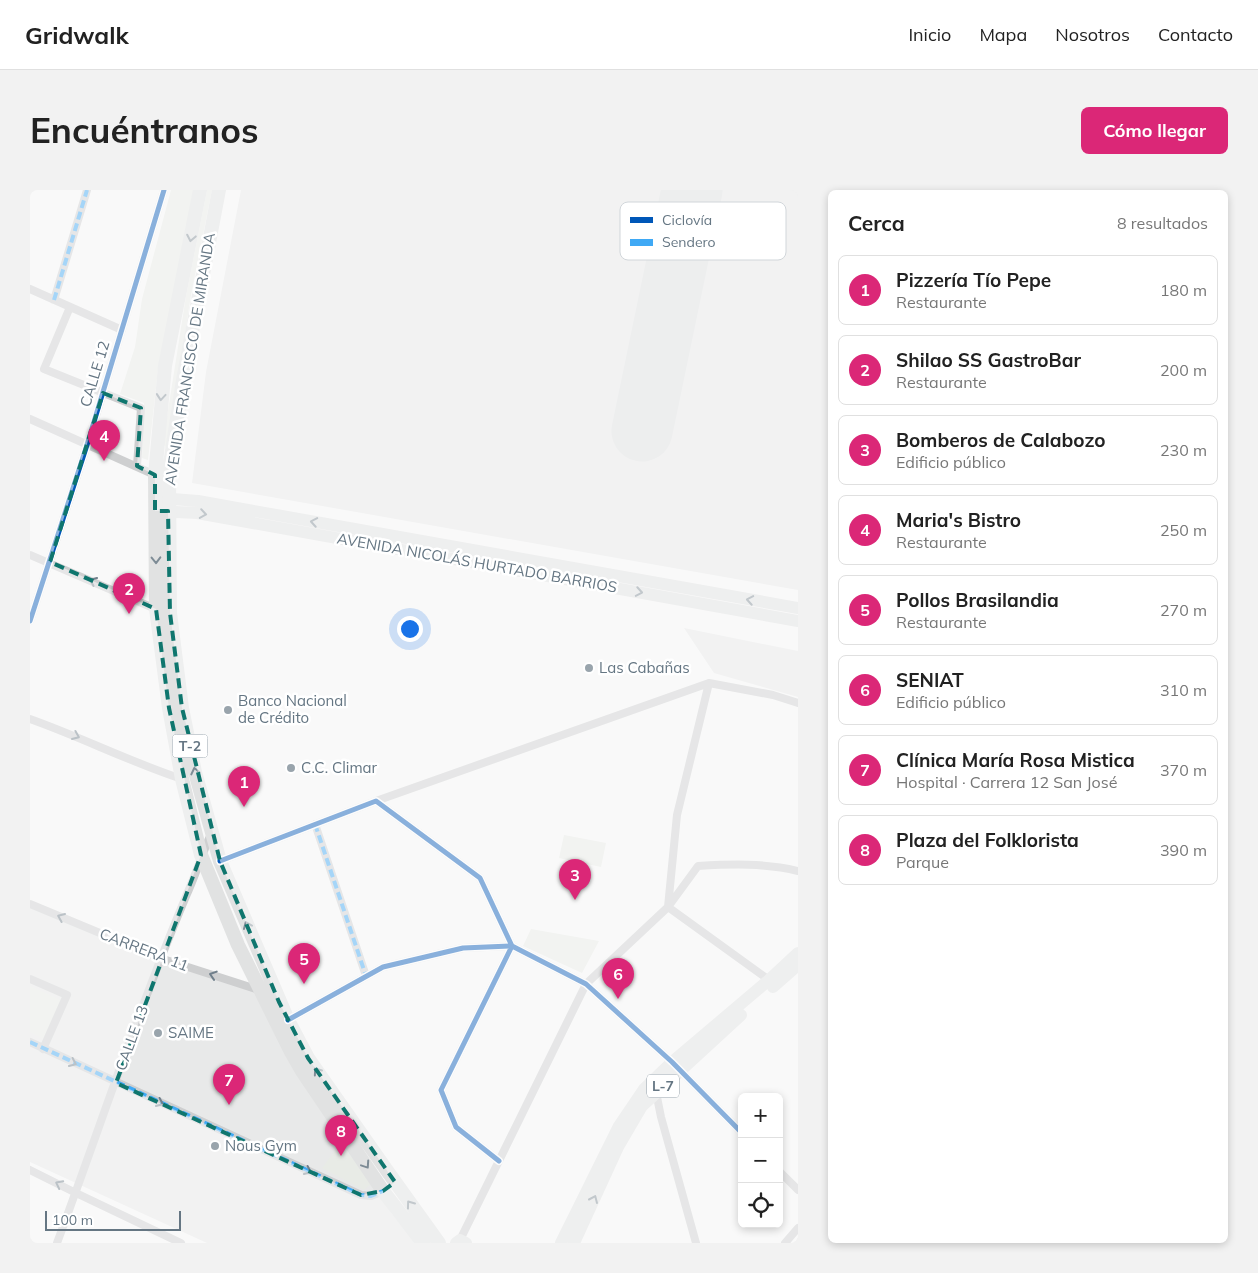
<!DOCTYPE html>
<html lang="es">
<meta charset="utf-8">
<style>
:root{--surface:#fff;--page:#f2f2f2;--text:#222;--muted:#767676;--line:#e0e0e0;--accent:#db2777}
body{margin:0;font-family:Mulish,sans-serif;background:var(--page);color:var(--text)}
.controls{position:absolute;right:15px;bottom:15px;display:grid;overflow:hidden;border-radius:8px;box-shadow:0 2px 8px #0003}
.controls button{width:45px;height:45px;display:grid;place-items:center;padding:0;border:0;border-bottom:1px solid var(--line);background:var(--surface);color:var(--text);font:25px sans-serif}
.scale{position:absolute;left:15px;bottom:12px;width:136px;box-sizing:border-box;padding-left:5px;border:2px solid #657683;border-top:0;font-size:14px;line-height:18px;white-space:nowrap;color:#657683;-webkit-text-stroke:4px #fff;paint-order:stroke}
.you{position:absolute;left:379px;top:438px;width:18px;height:18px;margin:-12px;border:4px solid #fff;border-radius:50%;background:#1a73e8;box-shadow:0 0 0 8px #1a73e833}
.badge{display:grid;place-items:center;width:32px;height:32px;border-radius:50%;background:var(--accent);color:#fff;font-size:16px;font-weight:700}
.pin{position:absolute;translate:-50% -41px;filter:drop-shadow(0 1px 2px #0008)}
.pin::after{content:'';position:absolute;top:26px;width:18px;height:15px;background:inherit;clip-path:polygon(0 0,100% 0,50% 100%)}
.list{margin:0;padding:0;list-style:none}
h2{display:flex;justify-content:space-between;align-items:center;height:65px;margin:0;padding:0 20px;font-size:21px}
h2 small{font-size:16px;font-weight:400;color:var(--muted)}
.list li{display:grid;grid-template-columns:32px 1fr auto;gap:15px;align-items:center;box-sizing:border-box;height:70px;margin:0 10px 10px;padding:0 10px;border:1px solid var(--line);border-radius:8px}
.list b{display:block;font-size:19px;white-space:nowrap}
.list p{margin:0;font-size:16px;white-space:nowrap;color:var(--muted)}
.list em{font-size:16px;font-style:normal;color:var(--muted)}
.icon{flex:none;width:28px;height:28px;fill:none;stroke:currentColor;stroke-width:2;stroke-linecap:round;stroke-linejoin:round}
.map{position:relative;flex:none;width:768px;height:1053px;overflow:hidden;border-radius:8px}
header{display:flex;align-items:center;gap:30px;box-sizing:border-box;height:70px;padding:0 25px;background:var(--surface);border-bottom:1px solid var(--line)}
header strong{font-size:24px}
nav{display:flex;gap:28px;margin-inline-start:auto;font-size:18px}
.intro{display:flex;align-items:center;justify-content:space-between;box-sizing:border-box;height:120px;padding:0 30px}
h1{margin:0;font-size:35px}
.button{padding:12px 22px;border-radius:8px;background:var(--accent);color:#fff;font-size:18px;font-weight:700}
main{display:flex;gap:30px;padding:0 30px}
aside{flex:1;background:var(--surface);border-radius:8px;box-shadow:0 2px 8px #0003}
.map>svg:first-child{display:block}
.built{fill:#e8e9e9}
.green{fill:#e8ebe6}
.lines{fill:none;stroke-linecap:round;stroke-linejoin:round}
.runway{stroke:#dedfe0;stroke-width:61}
.minor{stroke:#cecfd0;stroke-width:8}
.primary{stroke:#e1e2e2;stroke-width:12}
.trunk{stroke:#e1e2e2;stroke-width:14}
.quiet{stroke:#3fa9f5;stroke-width:4;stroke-dasharray:8 4;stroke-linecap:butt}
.cycleway-casing{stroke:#fff;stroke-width:8}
.cycleway{stroke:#0057b8;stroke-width:5}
.oneway{stroke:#7e8c96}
.oneway2{stroke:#707f8b}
.marked{fill:none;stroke:#0f766e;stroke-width:4;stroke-dasharray:10 6;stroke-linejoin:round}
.poi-dot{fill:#99a4ac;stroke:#fff;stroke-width:2}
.labels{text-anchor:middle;stroke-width:5;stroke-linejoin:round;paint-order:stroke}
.shield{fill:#fff;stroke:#939fa8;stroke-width:1}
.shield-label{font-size:14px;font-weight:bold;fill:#657683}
.street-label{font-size:15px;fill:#657683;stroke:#fff}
.poi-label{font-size:15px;fill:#657683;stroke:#fff;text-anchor:start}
.key{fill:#fff;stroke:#d1d6da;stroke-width:1}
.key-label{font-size:14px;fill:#657683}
</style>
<header>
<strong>Gridwalk</strong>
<nav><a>Inicio</a><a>Mapa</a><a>Nosotros</a><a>Contacto</a></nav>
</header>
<div class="intro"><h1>Encuéntranos</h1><a class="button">Cómo llegar</a></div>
<main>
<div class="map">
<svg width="768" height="1053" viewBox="0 0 768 1053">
<rect width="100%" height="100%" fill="#f9f9f9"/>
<path class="built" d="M211,0H768V400L162,293L176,182Z
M654,438L768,461V507L684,483Z
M0,716L225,802L260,871L362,1024L386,1053H177L0,972Z"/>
<path class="green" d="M141,0H166L128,179L118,270L112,268L114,213L90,204L105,157L112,109Z
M177,0H182L161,105L137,260L133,252L156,106Z
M534,645L576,653L571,677L529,668Z
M501,739L569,751L552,783L493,756Z
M0,796L32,811L14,849L0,842Z
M311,953L341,994L334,1000L292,978Z"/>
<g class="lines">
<path class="runway" d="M612,241L662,0"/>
<path class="minor" d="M0,99L92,140
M24,110L57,0
M40,117L14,179L111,218L107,276
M0,229L125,285
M0,365L128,420
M0,431L57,255L134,0
M679,493L647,625L638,717L739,790
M0,529C51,547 100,572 152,589
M346,611L679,493L743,505L768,513
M285,634L336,786
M190,671L346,611L450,688L482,756L433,758L353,777L258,830
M0,714L130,768L229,800
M0,789L37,805L13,859
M0,852L331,1005L341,1006L353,1001
M626,902L631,927L666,1053
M469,971L426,937L411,900L482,756L556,794L642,872L712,943
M0,980L46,1003L151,1053
M749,981L768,1000
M430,1050L556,794L638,717L668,676C702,674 735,673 768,681
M27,1053C70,937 109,818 157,704C166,684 172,664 181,644
M755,1053L768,1038"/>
<path class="primary" d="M130,308L168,311L768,418
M125,321L167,323L768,431
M743,797L768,775
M426,1053L430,1050L436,1053
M531,1053L589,936L614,899L642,872L739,790L768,763
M544,1053L588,957L612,916L711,825"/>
<path class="trunk" d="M170,0L135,176L125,285L126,419L139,518L152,589L171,665L208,755L260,860L272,881L353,1001L393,1053
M189,0L153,190L139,280L140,423L152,518L165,582L190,671L258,830L278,868L358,982L409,1053"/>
<path class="quiet" d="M24,110L57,0
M285,634L336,786
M0,852L331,1005L341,1006L353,1001"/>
<g class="cycleway-casing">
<path id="cycleway" d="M0,431L57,255L134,0
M190,671L346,611L450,688L482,756L433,758L353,777L258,830
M469,971L426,937L411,900L482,756L556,794L642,872L712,943"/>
</g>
<use href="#cycleway" class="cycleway"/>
</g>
<defs><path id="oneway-chevron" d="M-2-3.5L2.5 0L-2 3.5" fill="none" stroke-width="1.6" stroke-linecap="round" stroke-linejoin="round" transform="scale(1.25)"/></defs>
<g class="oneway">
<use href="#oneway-chevron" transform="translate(161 48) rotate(101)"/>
<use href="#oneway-chevron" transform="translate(131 207) rotate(95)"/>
<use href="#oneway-chevron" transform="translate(173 324) rotate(9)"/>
<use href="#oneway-chevron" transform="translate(284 332) rotate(-170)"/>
<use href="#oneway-chevron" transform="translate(126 370) rotate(89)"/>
<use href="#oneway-chevron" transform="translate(609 402) rotate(10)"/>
<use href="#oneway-chevron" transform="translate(720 410) rotate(-170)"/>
<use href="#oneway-chevron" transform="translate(165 581) rotate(-103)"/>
<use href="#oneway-chevron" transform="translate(217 735) rotate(-113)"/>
<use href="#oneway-chevron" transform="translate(287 881) rotate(-125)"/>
<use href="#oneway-chevron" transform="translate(336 975) rotate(56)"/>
<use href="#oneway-chevron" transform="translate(564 1009) rotate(-66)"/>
<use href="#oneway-chevron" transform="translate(380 1014) rotate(-126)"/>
</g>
<g class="oneway2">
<use href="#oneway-chevron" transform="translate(63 391) rotate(-156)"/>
<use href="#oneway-chevron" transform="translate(46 546) rotate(23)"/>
<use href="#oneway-chevron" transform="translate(31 727) rotate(-157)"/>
<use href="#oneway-chevron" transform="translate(183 785) rotate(-162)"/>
<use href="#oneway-chevron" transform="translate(43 873) rotate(25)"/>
<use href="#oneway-chevron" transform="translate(130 913) rotate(25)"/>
<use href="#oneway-chevron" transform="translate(278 981) rotate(25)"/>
<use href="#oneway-chevron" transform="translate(29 994) rotate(-153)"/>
</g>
<path d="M0 0H768V1053H0ZM73,203L111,218L107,276L125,285V321H138L140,423L152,518L190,671L249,812L278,868L365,992L353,1001L331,1005L86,893L171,665L139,518L126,419L20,372Z" fill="#f9f9f9" fill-opacity=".55" fill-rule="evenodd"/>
<path class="marked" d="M73,203L111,218L107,276L125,285V321H138L140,423L152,518L190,671L249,812L278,868L365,992L353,1001L331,1005L86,893L171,665L139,518L126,419L20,372Z"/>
<g class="poi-dot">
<circle cx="559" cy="478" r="5"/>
<circle cx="198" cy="520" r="5"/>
<circle cx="261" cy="578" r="5"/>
<circle cx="128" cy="843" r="5"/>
<circle cx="185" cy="956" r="5"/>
</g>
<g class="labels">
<g class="shield">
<rect x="142.5" y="544.5" width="35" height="23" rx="4"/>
<rect x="617" y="884.5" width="32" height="23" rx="4"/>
</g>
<g class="shield-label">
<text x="160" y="561">T-2</text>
<text x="633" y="901">L-7</text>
</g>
<g class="street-label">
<text transform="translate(160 169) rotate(-81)" y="5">AVENIDA FRANCISCO DE MIRANDA</text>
<text transform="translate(65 184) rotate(-73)" y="5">CALLE 12</text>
<text transform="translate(447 373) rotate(10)" y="5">AVENIDA NICOLÁS HURTADO BARRIOS</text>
<text transform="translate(114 760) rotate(21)" y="5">CARRERA 11</text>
<text transform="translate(102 848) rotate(-70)" y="5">CALLE 13</text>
</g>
<g class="poi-label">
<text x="569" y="483">Las Cabañas</text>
<text x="208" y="516">Banco Nacional<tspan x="208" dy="17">de Crédito</tspan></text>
<text x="271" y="583">C.C. Climar</text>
<text x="138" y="848">SAIME</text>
<text x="195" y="961">Nous Gym</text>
</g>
</g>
<rect x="590" y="12" width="166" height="58" rx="8" class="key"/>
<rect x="600" y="27" width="23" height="6" fill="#0057b8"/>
<rect x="600" y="49" width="23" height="7" fill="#3fa9f5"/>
<g class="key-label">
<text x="632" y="35">Ciclovía</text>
<text x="632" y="57">Sendero</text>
</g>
</svg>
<div class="controls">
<button>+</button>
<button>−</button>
<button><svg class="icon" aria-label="locate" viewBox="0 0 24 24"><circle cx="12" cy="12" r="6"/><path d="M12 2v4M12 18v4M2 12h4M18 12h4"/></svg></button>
</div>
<div class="scale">100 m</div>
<div class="you"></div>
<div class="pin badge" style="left:214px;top:617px">1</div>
<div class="pin badge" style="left:99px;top:424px">2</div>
<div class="pin badge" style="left:545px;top:710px">3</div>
<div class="pin badge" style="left:74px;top:271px">4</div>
<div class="pin badge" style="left:274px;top:794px">5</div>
<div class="pin badge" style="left:588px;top:809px">6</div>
<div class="pin badge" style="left:199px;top:915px">7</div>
<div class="pin badge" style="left:311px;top:966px">8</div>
</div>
<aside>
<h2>Cerca<small>8 resultados</small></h2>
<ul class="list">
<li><span class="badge">1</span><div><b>Pizzería Tío Pepe</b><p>Restaurante</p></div><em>180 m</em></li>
<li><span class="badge">2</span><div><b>Shilao SS GastroBar</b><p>Restaurante</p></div><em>200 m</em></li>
<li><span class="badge">3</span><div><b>Bomberos de Calabozo</b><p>Edificio público</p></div><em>230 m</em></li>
<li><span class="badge">4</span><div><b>Maria's Bistro</b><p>Restaurante</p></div><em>250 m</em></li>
<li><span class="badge">5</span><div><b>Pollos Brasilandia</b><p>Restaurante</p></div><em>270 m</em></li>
<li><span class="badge">6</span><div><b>SENIAT</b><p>Edificio público</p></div><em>310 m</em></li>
<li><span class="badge">7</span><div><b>Clínica María Rosa Mistica</b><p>Hospital · Carrera 12 San José</p></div><em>370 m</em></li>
<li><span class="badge">8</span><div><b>Plaza del Folklorista</b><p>Parque</p></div><em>390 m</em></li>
</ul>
</aside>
</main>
